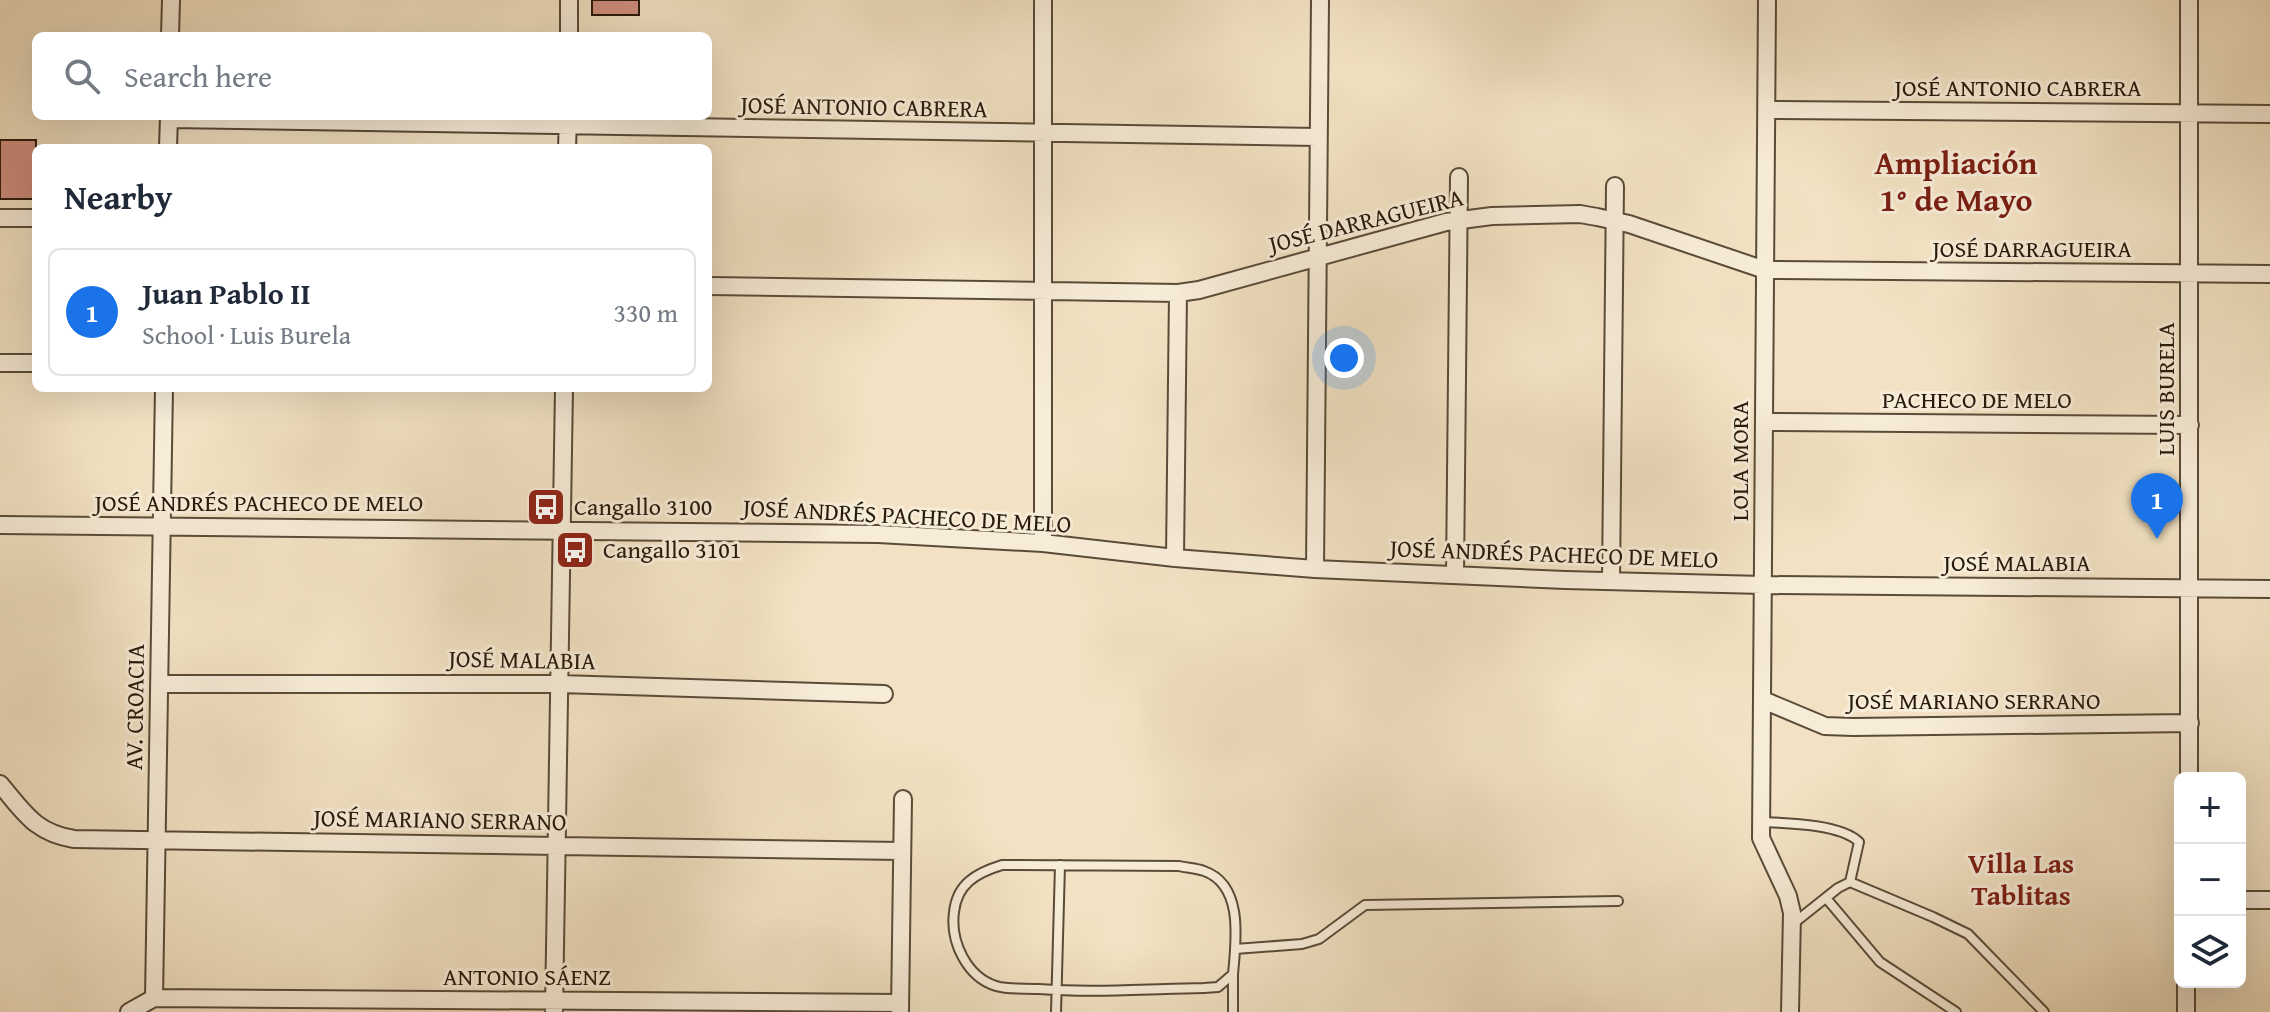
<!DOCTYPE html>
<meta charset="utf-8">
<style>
:root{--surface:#fff;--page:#f2f2f3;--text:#1f2937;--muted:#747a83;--line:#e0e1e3;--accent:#1a73e8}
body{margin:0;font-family:"Gentium Book Plus",serif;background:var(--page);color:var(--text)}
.controls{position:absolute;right:24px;bottom:24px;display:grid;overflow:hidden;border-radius:12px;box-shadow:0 8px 32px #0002}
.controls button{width:72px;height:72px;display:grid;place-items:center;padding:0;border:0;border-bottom:2px solid var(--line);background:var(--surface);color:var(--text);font:40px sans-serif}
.you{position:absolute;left:1344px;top:358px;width:28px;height:28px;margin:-20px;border:6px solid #fff;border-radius:50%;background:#1a73e8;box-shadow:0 0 0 12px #1a73e833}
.badge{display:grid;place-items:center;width:52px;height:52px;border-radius:50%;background:var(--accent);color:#fff;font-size:26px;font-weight:700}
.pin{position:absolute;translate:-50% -66px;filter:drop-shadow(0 2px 4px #0008)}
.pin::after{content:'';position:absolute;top:42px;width:28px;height:24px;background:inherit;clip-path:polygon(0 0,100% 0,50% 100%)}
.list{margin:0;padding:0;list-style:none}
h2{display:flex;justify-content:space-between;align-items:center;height:104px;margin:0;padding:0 32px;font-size:34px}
h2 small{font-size:26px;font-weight:400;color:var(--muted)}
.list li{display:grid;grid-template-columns:52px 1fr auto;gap:24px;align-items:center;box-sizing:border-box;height:128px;margin:0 16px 16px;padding:0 16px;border:2px solid var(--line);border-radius:12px}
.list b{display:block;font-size:30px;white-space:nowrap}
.list p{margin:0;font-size:26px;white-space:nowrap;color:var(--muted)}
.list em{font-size:26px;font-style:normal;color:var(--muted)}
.icon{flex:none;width:44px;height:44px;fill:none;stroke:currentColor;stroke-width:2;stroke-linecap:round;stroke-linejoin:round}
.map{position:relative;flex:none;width:2270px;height:1012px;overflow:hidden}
.search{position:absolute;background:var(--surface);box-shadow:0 8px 32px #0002;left:32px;top:32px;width:680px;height:88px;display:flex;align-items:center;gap:20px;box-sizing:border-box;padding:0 28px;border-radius:12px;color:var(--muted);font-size:30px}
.panel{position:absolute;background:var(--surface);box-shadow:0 8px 32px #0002;left:32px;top:144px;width:680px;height:248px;border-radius:12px}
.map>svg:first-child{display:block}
.building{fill:#d18f81;stroke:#27190b;stroke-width:2}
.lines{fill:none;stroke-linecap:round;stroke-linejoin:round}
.lane-casing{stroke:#5a4b39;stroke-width:12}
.street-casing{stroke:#5a4b39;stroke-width:20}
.lane{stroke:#f7ecd8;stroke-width:8}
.street{stroke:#f7ecd8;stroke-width:16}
.labels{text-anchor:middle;stroke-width:6;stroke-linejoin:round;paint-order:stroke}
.street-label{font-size:24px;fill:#27190b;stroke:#f7ecd8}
.poi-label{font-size:24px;fill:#27190b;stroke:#f7ecd8;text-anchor:start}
.quarter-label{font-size:28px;font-weight:bold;fill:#7a1f14;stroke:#f7ecd8}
.district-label{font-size:32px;font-weight:bold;fill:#7a1f14;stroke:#f7ecd8}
</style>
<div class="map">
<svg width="2270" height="1012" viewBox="0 0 2270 1012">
<rect width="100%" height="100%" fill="#f2e2c3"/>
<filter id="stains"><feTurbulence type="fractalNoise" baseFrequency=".0025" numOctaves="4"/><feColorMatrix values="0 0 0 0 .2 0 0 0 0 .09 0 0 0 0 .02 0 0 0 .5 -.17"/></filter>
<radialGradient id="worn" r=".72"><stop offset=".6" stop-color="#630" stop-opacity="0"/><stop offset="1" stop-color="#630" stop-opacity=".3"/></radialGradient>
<path class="building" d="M592,0H639V15H592Z
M0,140H36V199H0Z"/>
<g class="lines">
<g class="lane-casing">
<path id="lane" d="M1762,822C1787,823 1841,824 1859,842L1850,882
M1002,865L1179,866C1187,868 1196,868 1204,871C1244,885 1236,941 1233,974L1218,987L1204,988C1149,989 1093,993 1039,989C1025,988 1009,990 996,986C967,977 950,942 954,912C957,884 976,873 1002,865Z
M1826,898L1880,962L1956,1012
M1794,923L1838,888L1850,882L1933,917L1968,934L2044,1012
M1235,949L1302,944L1319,939L1365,905L1618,901
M1233,974V1012
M1056,1012L1060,865"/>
</g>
<g class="street-casing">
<path id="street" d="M1043,0V543
M1767,0L1761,838L1788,896L1792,913L1790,1012
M2189,0V778
M170,36L171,0
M569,36V0
M1767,110L2270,114
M169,119L1318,137
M168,148L169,116
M567,148L568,118
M0,218H36
M708,286L1178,293L1199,290L1446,222L1492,216L1580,214L1597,217L1629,224L1765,270L2270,274
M0,363H36
M1764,422L2190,425
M0,525L878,534L1043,543L1175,558L1315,569L1565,580L1763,585L2270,589
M1175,558L1178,293
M1315,569L1320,0
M1455,575L1459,177
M1611,581L1615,186
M159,684H560L884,694
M1763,700L1825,726L1853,727L2190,723
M0,784C24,812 35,833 74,839L902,851
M2240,900H2270
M154,998L164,388
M554,1010L564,388
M900,1010L903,799
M129,1012L154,998L900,1003
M2186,1012V982"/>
</g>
<use href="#lane" class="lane"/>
<use href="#street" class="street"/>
</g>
<defs>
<g id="bus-square" transform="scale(2)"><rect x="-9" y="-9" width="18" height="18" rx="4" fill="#8f2418" stroke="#f7ecd8"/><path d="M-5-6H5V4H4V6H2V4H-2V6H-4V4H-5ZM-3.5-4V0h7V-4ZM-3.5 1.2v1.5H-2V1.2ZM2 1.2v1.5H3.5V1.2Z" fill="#fff"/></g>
</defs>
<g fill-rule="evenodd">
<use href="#bus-square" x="546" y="507"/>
<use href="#bus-square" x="575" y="550"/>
</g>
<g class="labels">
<g class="street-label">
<text x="2018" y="96">JOSÉ ANTONIO CABRERA</text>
<text transform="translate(864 107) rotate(1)" y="8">JOSÉ ANTONIO CABRERA</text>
<text transform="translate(1366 221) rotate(-14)" y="8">JOSÉ DARRAGUEIRA</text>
<text x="2032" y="257">JOSÉ DARRAGUEIRA</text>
<text transform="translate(2166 389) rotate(-90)" y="8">LUIS BURELA</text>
<text x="1977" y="408">PACHECO DE MELO</text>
<text transform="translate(1740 461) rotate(-90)" y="8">LOLA MORA</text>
<text x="259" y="511">JOSÉ ANDRÉS PACHECO DE MELO</text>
<text transform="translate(907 516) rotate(3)" y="8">JOSÉ ANDRÉS PACHECO DE MELO</text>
<text transform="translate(1554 554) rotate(2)" y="8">JOSÉ ANDRÉS PACHECO DE MELO</text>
<text x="2017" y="571">JOSÉ MALABIA</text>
<text transform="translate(522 660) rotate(1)" y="8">JOSÉ MALABIA</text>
<text x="1974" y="709">JOSÉ MARIANO SERRANO</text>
<text transform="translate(135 707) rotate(-89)" y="8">AV. CROACIA</text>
<text transform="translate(440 820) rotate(1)" y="8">JOSÉ MARIANO SERRANO</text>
<text x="527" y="985">ANTONIO SÁENZ</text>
</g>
<g class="poi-label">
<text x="574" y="515">Cangallo 3100</text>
<text x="603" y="558">Cangallo 3101</text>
</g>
<g class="quarter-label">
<text x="2021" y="873">Villa Las<tspan x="2021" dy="32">Tablitas</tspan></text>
</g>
<g class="district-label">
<text x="1956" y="174">Ampliación<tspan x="1956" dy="37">1° de Mayo</tspan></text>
</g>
</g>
<rect width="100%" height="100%" filter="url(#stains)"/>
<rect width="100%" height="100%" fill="url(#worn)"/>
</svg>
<div class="controls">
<button>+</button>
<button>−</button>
<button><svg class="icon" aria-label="layers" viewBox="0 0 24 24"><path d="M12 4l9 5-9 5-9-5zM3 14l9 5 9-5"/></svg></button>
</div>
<div class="you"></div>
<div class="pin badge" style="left:2157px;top:539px">1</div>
<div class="search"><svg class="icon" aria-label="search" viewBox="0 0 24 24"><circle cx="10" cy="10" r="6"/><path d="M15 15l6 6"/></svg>Search here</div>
<section class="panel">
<h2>Nearby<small></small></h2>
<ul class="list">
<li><span class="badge">1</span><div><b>Juan Pablo II</b><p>School · Luis Burela</p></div><em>330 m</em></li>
</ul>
</section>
</div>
